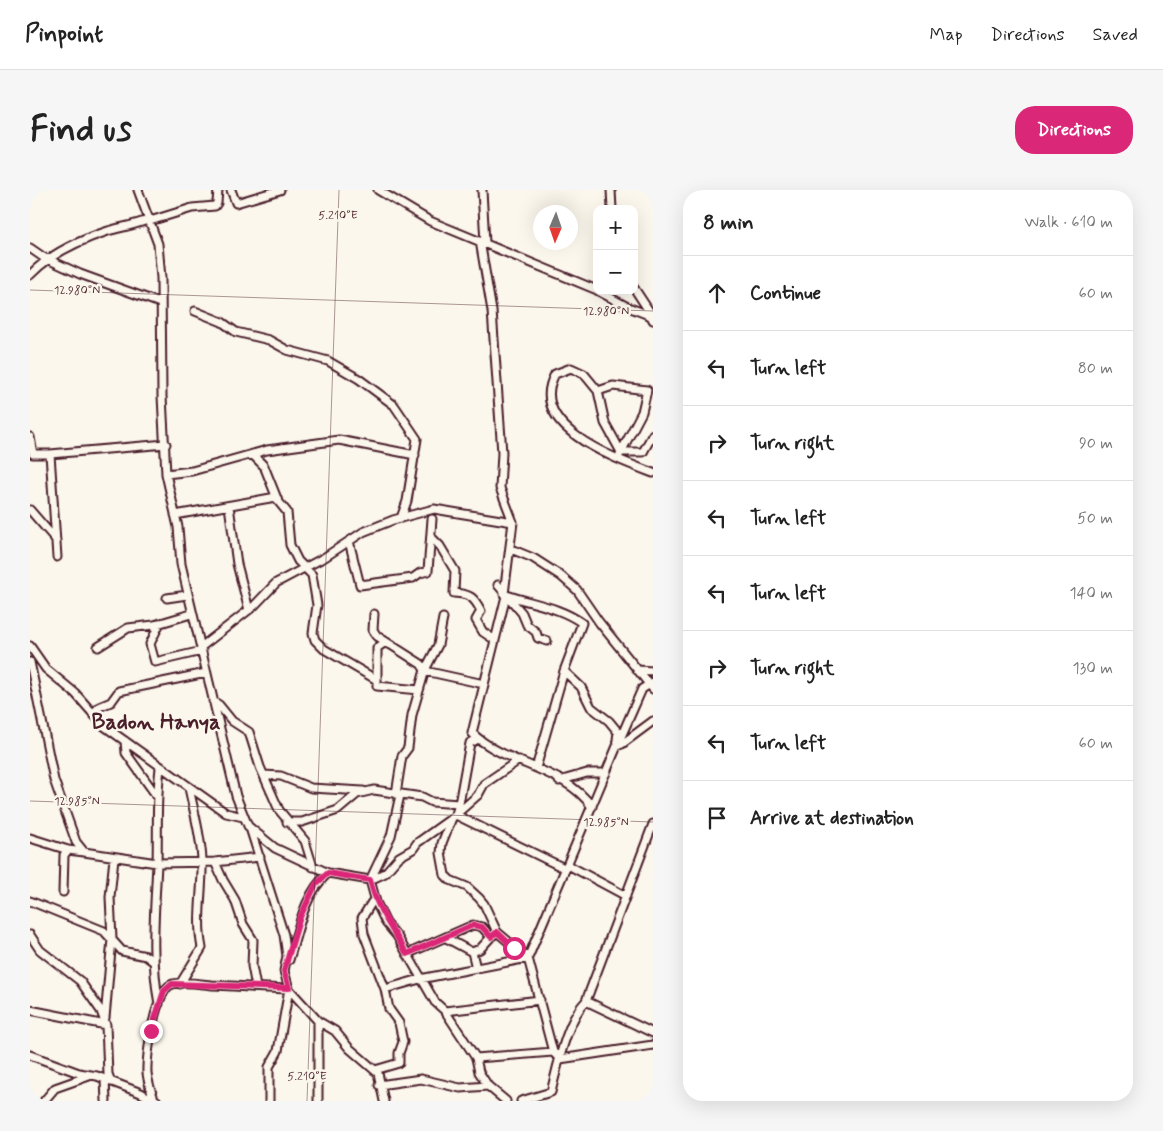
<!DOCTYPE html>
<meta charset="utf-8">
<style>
:root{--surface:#fff;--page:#f6f6f6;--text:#222;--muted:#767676;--line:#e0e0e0;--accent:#db2777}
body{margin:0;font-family:Mynerve,sans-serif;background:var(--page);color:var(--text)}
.controls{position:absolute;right:15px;top:15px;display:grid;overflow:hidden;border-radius:10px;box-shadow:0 5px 20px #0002}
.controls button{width:45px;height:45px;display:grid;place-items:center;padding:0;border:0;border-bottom:1px solid var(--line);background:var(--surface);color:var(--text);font:25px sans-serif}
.compass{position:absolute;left:503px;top:15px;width:45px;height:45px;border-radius:50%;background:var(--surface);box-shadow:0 5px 20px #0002;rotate:182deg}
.stop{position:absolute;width:15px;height:15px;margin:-11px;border:4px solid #db2777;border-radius:50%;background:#fff}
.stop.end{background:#db2777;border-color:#fff;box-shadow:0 1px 5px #0008}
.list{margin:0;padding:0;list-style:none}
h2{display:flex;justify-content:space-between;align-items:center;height:65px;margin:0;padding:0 20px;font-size:21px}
h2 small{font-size:16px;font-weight:400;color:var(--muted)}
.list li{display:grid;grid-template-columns:32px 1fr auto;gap:15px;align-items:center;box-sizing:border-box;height:75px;padding:0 20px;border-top:1px solid var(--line)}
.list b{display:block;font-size:19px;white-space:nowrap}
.list em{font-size:16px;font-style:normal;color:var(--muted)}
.icon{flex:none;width:28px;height:28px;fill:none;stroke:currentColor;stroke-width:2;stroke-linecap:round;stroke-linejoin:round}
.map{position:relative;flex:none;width:623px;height:911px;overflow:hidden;border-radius:20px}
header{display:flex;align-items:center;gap:30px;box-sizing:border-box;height:70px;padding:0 25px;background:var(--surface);border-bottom:1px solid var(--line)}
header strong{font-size:24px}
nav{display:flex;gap:28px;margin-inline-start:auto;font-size:18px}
.intro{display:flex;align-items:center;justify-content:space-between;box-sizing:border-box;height:120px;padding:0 30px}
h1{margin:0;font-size:35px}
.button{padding:12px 22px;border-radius:20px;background:var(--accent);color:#fff;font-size:18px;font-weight:700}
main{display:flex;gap:30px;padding:0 30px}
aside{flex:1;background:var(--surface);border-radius:20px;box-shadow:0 5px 20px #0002}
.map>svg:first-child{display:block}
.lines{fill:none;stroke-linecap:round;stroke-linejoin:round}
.minor-casing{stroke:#4a1f2b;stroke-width:11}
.minor{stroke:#fbf7ec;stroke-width:7}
.route{stroke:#db2777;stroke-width:6}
.ticks{fill:none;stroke:#4a1f2b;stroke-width:1;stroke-opacity:0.45}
.labels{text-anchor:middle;stroke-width:5;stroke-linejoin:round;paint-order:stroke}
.quarter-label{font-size:22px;font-weight:bold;fill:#4a1f2b;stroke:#fbf7ec}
.ticks-label{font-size:12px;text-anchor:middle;fill:#4a1f2b;stroke:#fbf7ec;stroke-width:5;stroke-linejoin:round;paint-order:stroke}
</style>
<header>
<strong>Pinpoint</strong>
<nav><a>Map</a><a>Directions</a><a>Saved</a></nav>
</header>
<div class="intro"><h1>Find us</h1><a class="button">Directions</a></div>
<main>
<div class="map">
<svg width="623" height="911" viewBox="0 0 623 911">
<rect width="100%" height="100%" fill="#fbf7ec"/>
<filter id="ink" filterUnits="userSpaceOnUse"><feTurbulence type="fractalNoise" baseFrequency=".02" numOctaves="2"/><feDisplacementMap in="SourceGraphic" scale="10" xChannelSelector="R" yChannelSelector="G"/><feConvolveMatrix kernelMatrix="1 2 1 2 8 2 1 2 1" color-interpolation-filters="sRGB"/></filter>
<g filter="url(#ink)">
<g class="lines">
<g class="minor-casing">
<path id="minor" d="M108,0L128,54L131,88L132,206L136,284L148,337L151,374L206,606L218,636L245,658L298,683L340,690L346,712L356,733L367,746L405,812L415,821L446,868L449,882L458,896L476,911
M201,0L206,13L250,0
M348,0L400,31L567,100
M452,0L455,53
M581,0L582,19
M120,31L162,18L185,16L187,13L188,0
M450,51L462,121L472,263L470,298L483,332
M0,58L13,67L50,84L130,113
M0,85C20,64 50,50 78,41C92,37 106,35 120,29
M604,98L623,127
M568,101L598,117L621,126L623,130
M165,121L192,132L206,142L239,150L257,160L298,171L329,189L364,215L387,249L377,311L371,328
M568,201L575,233L591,262L612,222L617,200L583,196L568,201L554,184L541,178L525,184C496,237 586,269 623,283
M0,247L3,264H20
M590,264L591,262H613L623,244
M223,265L234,276L248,311L257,322L260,355L268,371L282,385L287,415L283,443L285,450L294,459L347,490
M136,284L162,281L237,260L309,250L385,265
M199,316L207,374L219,420
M0,320L26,350
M145,325L246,307
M401,347L410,356L425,381L424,403C440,404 444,407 451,421L446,430L453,442L465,450
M319,351L330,395L383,388L390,383L398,381L402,329
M481,359L503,368L531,386L547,400L569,432L623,499
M27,367L20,264L136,254
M468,395L492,423L497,435L506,442L508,448L517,451
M476,406L442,543C475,575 536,578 562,617
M137,408L157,405
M344,424L343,440L347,446L391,474L395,480
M130,433L120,454L125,472L172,461
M361,455L354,453L347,458V496L389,500
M0,456L16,479L45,503L74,536L196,623L213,627
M68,457L98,438L124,435L161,424
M171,457L224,416L246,393L295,367L333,342L363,330L404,319L483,332L474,404C501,414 528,416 552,433L534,481L506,578
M0,472L24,590L46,652L54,662L127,673L185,672L230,667
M607,480L623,481
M395,481L454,494
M534,481L551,497L561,517L579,531L588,542L587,550
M183,511L189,515L202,531L219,542L230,577L249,620L275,651L283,677
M63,524L69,517L81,512L89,501L176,483
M95,551L96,563L126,605
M587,556L592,554L623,531
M234,585L251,586L281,598L333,601
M529,591L557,583H576
M366,604L372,566L378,558L382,525L395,480L408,455L413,428
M370,605L361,646L340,690L355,683L369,667L383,659L387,653L422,628L448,605L454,594L489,570
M429,614L440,553L448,549
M426,625L536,679
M422,628L412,653L411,663L415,685L420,690L437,697L449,708L454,714L467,742L498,768L523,862L530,869
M257,632H272L308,620L327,604L344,600L392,607L402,612L429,614L426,624
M221,641L254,745L257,766L254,781L259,799L288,831L305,841L319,858L348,883L354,911
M0,648L38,660L54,662
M185,672L193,690L205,710L213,734L223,750L222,776L226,797
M538,675L596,706
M33,702L34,665L38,660
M0,711L74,741L92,761L116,766L124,772
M0,745L10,760L50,791L71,821L76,835L78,884L81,892
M416,748L442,762
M377,764L443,735L452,737L461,747L467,742
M498,768L587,556L612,499L623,492
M259,770C269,738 273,706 298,683
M446,778L442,762L450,759L461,747
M150,794L172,758C166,729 173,700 172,670C171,646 164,622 159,598
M355,799L390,789L498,768
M556,811L623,843
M129,814C120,767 125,720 127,673C128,641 126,610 130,578
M0,820L76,835
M415,821L510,810
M75,828L82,749L80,707L84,668
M0,865L49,883L67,886L111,903L124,911
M446,868L523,862
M530,869L623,855
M345,880L369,873V863L373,852L369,833L359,819L355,799L334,744L332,728L342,712H346
M75,890L76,911
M349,895L391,889L430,898L458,896
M14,911L25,898L59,886
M127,911L124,909C121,901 118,892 117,883C116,867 125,797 143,794C155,791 170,794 182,795C207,796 233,798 259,799L248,861L239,877V911
M288,911V831
M491,911L521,902C528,875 536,832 556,811L623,634"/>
</g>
<use href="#minor" class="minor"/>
</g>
</g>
<g class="lines" filter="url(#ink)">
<path class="route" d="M121,841L134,801L142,794L259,798L254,781L270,727L286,694L298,683L340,690C348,722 361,736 377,764L443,735L452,737L461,747L467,742L484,758"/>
</g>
<path class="ticks" d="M0,100L623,121M0,611L623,632M277,911L309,0"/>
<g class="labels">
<g class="quarter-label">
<text x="126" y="539">Badon Hanya</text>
</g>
</g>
<g class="ticks-label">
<text x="308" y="29">5.210°E</text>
<text x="47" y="104">12.980°N</text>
<text x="576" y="125">12.980°N</text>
<text x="47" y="615">12.985°N</text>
<text x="576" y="636">12.985°N</text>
<text x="277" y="890">5.210°E</text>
</g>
</svg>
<div class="controls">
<button>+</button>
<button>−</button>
</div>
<svg class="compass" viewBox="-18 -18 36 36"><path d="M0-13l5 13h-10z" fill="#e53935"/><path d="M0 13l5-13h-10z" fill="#767676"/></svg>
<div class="stop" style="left:484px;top:758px"></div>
<div class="stop end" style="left:121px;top:841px"></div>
</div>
<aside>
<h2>8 min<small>Walk · 610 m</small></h2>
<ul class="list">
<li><svg class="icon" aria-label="ahead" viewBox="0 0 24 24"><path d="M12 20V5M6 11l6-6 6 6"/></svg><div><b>Continue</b></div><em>60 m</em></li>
<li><svg class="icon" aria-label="left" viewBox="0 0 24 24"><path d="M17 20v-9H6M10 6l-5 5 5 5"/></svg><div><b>Turn left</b></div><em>80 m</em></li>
<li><svg class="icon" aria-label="right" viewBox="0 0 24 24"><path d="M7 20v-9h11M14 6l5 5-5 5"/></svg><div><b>Turn right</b></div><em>90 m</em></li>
<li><svg class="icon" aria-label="left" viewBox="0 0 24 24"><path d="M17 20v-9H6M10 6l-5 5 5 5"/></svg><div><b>Turn left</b></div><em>50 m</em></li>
<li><svg class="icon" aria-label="left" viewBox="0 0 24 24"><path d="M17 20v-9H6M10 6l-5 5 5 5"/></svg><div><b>Turn left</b></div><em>140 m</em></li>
<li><svg class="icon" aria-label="right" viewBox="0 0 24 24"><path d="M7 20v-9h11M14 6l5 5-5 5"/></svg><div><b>Turn right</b></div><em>130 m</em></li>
<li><svg class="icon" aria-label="left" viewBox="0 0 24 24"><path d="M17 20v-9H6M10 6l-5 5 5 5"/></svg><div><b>Turn left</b></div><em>60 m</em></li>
<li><svg class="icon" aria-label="arrive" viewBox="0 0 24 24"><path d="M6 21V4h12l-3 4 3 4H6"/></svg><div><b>Arrive at destination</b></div></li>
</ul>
</aside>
</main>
